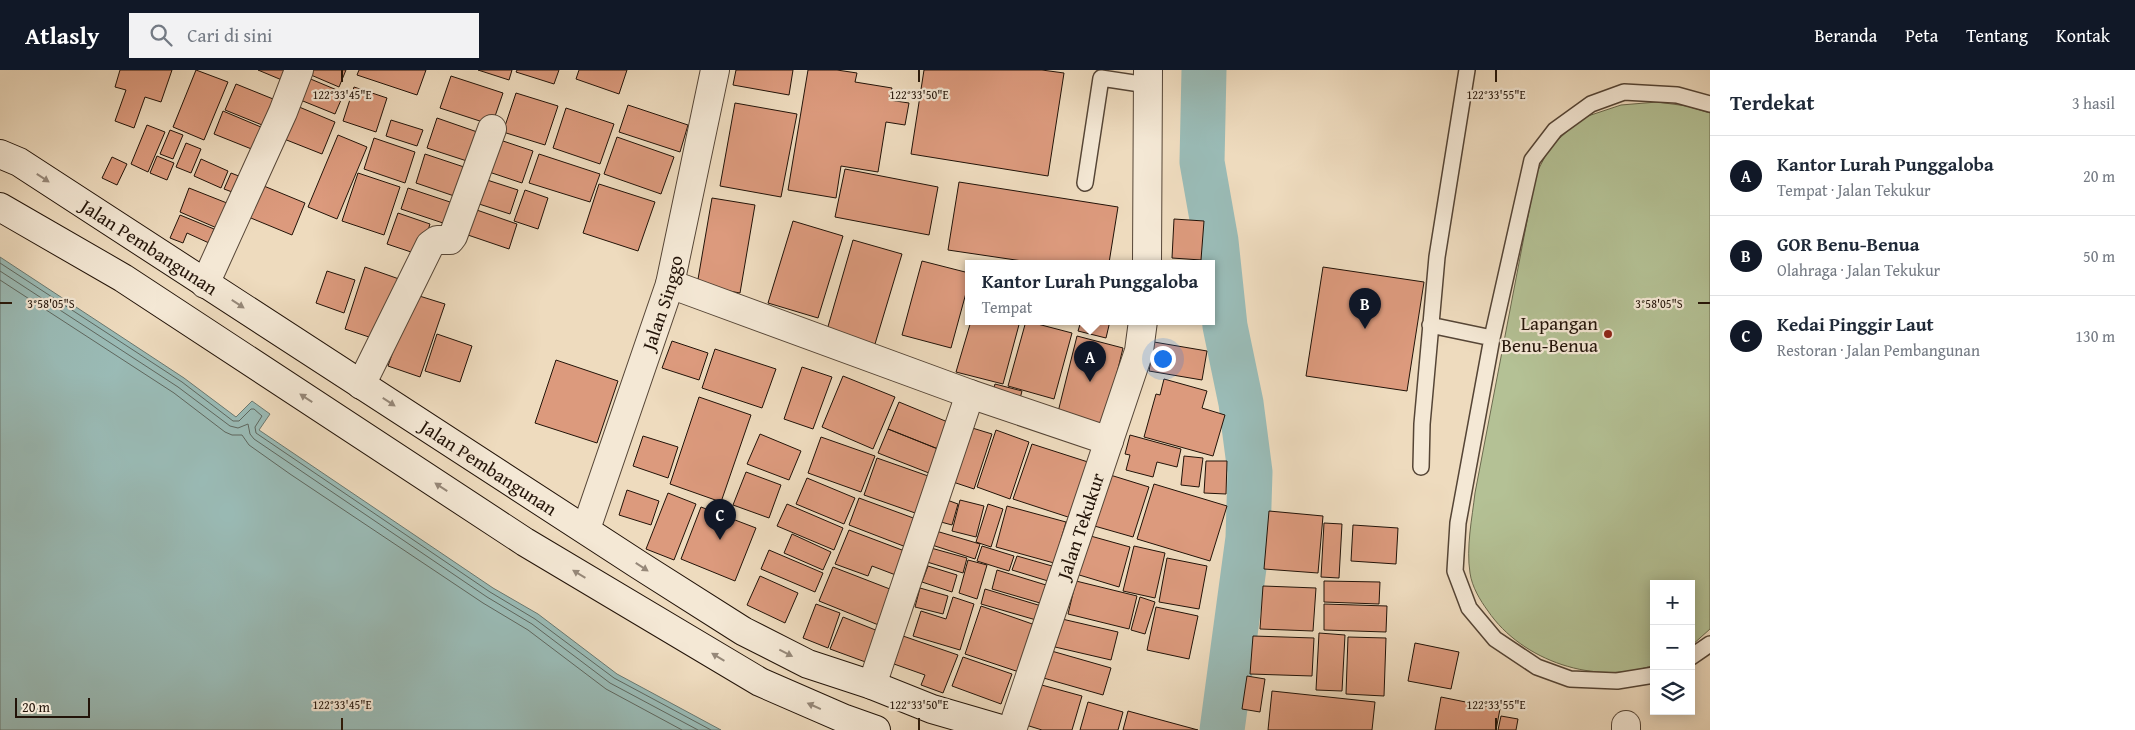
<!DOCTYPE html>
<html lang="id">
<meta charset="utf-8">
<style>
:root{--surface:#fff;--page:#f2f2f3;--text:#1f2937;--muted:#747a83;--line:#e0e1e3;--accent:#111827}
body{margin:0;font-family:"Gentium Book Plus",serif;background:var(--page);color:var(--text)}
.controls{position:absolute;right:15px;bottom:15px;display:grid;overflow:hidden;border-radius:0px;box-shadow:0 2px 12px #0003}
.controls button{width:45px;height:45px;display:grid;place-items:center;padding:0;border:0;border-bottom:1px solid var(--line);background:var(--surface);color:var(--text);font:25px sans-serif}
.scale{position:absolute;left:15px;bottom:12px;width:75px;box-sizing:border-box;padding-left:5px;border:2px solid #221308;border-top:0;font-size:14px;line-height:18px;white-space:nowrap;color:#221308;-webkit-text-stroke:4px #f4e8d5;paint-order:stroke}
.you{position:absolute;left:1162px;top:288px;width:18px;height:18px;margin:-12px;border:4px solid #fff;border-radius:50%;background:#1a73e8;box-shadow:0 0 0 8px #1a73e833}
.badge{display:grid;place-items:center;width:32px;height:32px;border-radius:50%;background:var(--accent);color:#fff;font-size:16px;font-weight:700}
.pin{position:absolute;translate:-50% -41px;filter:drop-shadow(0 1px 2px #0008)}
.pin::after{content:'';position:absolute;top:26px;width:18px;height:15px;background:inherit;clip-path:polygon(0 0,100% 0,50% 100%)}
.popup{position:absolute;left:965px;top:190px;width:250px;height:65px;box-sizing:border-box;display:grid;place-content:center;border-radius:0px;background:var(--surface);filter:drop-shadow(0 1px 4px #0005);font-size:16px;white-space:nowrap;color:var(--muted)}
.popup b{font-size:19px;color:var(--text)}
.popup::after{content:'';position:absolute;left:50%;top:100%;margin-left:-10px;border:10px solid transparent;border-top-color:var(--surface)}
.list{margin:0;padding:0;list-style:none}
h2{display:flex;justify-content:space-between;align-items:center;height:65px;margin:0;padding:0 20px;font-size:21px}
h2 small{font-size:16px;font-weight:400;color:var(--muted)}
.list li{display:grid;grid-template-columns:32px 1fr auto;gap:15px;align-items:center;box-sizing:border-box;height:80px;padding:0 20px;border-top:1px solid var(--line)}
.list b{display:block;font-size:19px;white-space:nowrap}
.list p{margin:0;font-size:16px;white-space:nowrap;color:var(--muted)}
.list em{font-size:16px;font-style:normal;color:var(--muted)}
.icon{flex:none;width:28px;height:28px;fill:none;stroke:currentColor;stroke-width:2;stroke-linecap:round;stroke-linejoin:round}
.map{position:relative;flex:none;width:1710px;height:660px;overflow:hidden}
header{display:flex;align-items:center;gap:30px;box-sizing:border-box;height:70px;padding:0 25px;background:var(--accent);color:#fff}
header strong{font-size:24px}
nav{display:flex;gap:28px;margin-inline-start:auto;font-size:18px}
.search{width:350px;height:45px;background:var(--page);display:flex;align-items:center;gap:12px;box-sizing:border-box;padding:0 18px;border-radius:0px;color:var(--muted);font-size:19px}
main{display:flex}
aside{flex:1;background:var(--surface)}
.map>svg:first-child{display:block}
.green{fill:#b4c195;stroke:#6b6a4e}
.water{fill:#9abbb6;stroke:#6a7870}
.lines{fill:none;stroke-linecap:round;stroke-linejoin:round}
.shore{stroke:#5e675f;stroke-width:1}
.river{stroke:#9abbb6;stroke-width:45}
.building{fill:#dc9a7d;stroke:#221308}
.service-casing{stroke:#554536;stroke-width:18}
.minor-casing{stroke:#554536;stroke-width:30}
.secondary-casing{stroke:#221308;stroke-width:30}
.service{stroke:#f4e8d5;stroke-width:15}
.minor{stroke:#f4e8d5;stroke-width:28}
.secondary{stroke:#f4e8d5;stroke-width:28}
.oneway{fill:#968879}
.ticks{fill:none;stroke:#221308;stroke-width:2}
.poi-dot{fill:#8f2418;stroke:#f4e8d5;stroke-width:2}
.labels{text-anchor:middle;stroke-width:4.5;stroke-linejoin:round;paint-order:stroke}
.street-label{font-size:19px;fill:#221308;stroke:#f4e8d5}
.poi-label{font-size:19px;fill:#221308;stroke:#f4e8d5;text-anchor:end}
.ticks-label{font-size:12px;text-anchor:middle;fill:#221308;stroke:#f4e8d5;stroke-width:4.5;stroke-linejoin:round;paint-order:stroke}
</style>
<header>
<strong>Atlasly</strong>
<div class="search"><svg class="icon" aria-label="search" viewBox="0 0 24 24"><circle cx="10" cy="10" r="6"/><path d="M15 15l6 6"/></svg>Cari di sini</div>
<nav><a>Beranda</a><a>Peta</a><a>Tentang</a><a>Kontak</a></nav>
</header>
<main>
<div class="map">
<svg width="1710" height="660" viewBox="0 0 1710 660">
<rect width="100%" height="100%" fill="#eedbbe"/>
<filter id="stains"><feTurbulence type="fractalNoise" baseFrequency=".004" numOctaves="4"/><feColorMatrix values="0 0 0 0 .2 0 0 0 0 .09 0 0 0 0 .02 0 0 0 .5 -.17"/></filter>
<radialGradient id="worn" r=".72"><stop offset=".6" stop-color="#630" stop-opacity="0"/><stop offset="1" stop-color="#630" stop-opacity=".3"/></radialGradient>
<path class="green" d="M1657,32L1687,36L1710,43V559L1691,576V514H1654V595C1596,616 1522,591 1488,541C1480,530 1472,517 1470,503C1466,477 1472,449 1475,423L1536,104L1550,77L1582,48L1621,35Z"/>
<path class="water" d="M0,187L184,308L236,347L252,331L270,344L259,360L493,518L538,544L617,604L721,660H0Z"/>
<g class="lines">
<path class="shore" d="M0,193L182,312L233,351H239L251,339H254L262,346L255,357L256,363L490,522L535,549L614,608L711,660
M0,201L178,317L230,356L238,358L248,354L250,364L254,369L487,527L532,554L610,613L698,660
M0,210L174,323L225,362L232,365H242L249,375L290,404L483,533L528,560L606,619L682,660"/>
<path class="river" d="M1204,0L1202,92L1216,171L1225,256L1241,333L1250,402L1248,468L1222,660"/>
</g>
<path class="building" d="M120,0H172L161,32L145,27L134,58L115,51L126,20L115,17Z
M196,0L228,12L204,70L173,57Z
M258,0H294L289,13Z
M305,0H346L339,17L304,2Z
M359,0H426L417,25L357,5Z
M478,0H512L509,10Z
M517,0H559L554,14L516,2Z
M579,0H627L619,24L576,9Z
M736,0H793L789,25L733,15Z
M808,0H837L857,3L855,12L892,18L889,30L909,33L905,55L886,52L878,102L841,96L836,128L788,120Z
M924,0H1042L1064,3L1048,106L911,84Z
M301,5L344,23L335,44L293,27Z
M451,6L503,23L492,55L440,38Z
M236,14L283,33L272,59L225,40Z
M354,17L387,28L376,62L343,51Z
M516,23L558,36L545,75L503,62Z
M735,33L797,44L781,127L720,116Z
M292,34L335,52L322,84L279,67Z
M628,35L688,55L680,82L619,62Z
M566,38L614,54L600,94L553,78Z
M223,41L268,60L259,82L214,64Z
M437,48L483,64L473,93L427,78Z
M391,50L423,60L417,76L386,66Z
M147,55L165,62L148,102L131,94Z
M170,60L183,65L173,89L160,84Z
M338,65L367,77L337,149L308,137Z
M617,67L674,87L661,124L604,104Z
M374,68L415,82L405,113L364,99Z
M494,68L533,81L522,113L483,100Z
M186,73L201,79L191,103L176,97Z
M425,84L473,100L463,129L416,113Z
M539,84L600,104L590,132L529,113Z
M157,86L174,93L167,110L150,103Z
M112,87L127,94L117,115L102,108Z
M201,89L228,101L221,118L194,106Z
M845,99L938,117L929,165L835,147Z
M231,103L249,110L243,126L224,119Z
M358,103L400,117L384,165L342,151Z
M484,109L518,120L510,144L476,133Z
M959,112L1118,137L1109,193H1036L948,180Z
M259,114L305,133L292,165L246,146Z
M599,114L655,132L638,181L583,163Z
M189,118L237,137L226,162L180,142Z
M408,118L459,135L452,156L401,139Z
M525,120L548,128L538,159L514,151Z
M712,128L755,135L740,223L697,215Z
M471,138L517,154L509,179L462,163Z
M398,143L430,154L420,185L387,174Z
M180,145L214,159L209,173L187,163L183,173L170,168Z
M1174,149L1204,151L1201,190L1172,188Z
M793,151L843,166L818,248L768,233Z
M853,170L902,184L875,274L827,260Z
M922,191L969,203V212L951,278L902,265Z
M365,197L399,209L378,270L345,259Z
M1323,197L1424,212L1407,321L1306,306Z
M327,201L355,210L344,243L316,233Z
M413,224L445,234L420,307L388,296Z
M971,251H1020L1003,314L956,302Z
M1026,251L1072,263L1054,329L1008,316Z
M1081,251H1110L1106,268L1078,261Z
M437,264L472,276L460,312L425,301Z
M1077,266L1123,278L1104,357L1057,346Z
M672,271L708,283L699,310L662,298Z
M1154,272L1207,281L1202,310L1149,301Z
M715,279L776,299L762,338L702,318Z
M556,290L618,311L597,373L535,353Z
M802,297L832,307L813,359L784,349Z
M843,306L895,327L873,379L822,357Z
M1164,309L1207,321L1202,338L1225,345L1213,386L1144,367L1156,324L1160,325Z
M995,314L1022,321L1018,336L991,329Z
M699,327L751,345L721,432L670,414Z
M899,332L955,355L943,381L888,359Z
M969,357L992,364L974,419L950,411Z
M888,359L943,381L934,405L878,383Z
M996,360L1029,372L1010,429L977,417Z
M760,364L801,381L789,410L747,394Z
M1130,365L1181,379L1177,397L1157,392L1153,407L1126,400L1130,385L1125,384Z
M643,366L678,377L668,408L633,396Z
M821,367L875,386L861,422L808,403Z
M1032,374L1091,393L1071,448L1013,429Z
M1184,386L1203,388L1199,417L1181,415Z
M877,388L931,407L918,444L864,425Z
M1206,391H1227L1226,424L1204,423Z
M746,402L781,415L769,448L733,435Z
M1107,404L1149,417L1133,467L1091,455Z
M807,408L855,428L844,454L796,434Z
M1154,414L1227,436L1210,491L1137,469Z
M627,420L659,431L651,455L619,445Z
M668,423L696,434L674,490L646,479Z
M859,428L916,449L906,477L849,455Z
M947,430L958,434L952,455L941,452Z
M960,430L984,436L976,467L952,461Z
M787,434L843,458L834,480L777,456Z
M988,434L1003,439L991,477L976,472Z
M1007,436L1066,452L1054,493L996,477Z
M701,437L756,458L735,511L681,489Z
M1269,441L1323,446L1318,503L1264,499Z
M1324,453L1342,454L1339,508L1321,507Z
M1353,455L1398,458L1396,494L1351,491Z
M849,460L910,483L901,507L872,496L868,506L835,494Z
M936,461L980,474L975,489L932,475Z
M792,464L831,482L823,500L784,483Z
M1087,465L1130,477L1119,517L1076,504Z
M982,476L1014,486L1009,501L977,491Z
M1134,476L1165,483L1155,528L1123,521Z
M931,478L967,488L963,503L927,492Z
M769,480L823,503L815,522L761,499Z
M1017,486L1052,496L1048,511L1012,500Z
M1167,488L1207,496L1199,539L1159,532Z
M968,490L987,495L977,529L959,523Z
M928,496L957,505L952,522L922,512Z
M833,497L895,521L881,556L819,531Z
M997,500L1046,515L1040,533L992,519Z
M760,506L798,523L785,553L747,535Z
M1076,511L1137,526L1129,559L1068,544Z
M1324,511L1380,512L1379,534L1324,532Z
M1263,516L1316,518L1313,561L1260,559Z
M920,518L948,526L943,544L915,537Z
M985,519L1048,538L1043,552L981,534Z
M953,527L974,534L960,580L913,566L921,541L946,549Z
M1140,527L1155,532L1145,564L1131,560Z
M816,534L840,543L828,578L803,568Z
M1324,534L1387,536L1386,562L1324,560Z
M981,536L1038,556L1022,603L965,584Z
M1156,537L1198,546L1189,589L1147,580Z
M843,547L883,563L871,594L830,579Z
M1062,549L1118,562L1111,590L1055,577Z
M1319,563L1345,565L1342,621L1316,620Z
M903,566L958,585L943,623L921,615L925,605L894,594Z
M1253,566L1314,568L1312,606L1250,604Z
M1348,567L1386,568L1384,626L1346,624Z
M1415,573L1459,582L1451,619L1408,611Z
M1048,580L1111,598L1103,625L1040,607Z
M963,587L1012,604L1001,634L952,616Z
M1247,606L1265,609L1260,642L1242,639Z
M1038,614L1082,626L1072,660H1042L1026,655Z
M1272,621L1375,632L1372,660H1268Z
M1441,627L1500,639L1496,660H1435Z
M1088,632L1123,642L1118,660H1080Z
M1128,641L1198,660H1123Z
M1501,646L1518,649L1516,660H1498Z"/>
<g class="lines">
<g class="service-casing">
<path id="service" d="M1085,113L1101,8L1147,15
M1430,255L1492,268
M1421,397L1422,354L1437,187L1467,0
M1691,587L1710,574
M1654,605L1617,611L1570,609L1537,597L1495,569L1469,538L1455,501L1458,453L1492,268L1532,90L1555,60L1591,34L1624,22L1677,25L1710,34"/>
</g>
<g class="minor-casing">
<g id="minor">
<path d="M1147,193L1148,0"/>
<path d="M205,214L283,42L299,0"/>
<path d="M670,214L970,324L1109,371"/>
<path d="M361,315L430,175L437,170H450L453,166L492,59"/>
<path id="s1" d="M586,459L670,214L715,0"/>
<path d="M872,615L970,324"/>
<path id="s2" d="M1012,660L1139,281L1143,251"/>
<path d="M1626,660V655"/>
</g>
</g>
<g class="secondary-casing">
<g id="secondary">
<path id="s3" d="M0,84L19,92L639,495L743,561L808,594L872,615L932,639L1004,660"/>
<path d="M0,137L123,208L525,472L760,612L845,649L876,660"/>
</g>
</g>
<use href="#service" class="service"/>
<use href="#minor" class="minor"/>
<use href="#secondary" class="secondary"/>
</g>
<defs><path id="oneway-solid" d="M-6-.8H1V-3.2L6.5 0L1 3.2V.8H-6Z" transform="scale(1.25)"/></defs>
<g class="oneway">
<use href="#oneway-solid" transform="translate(43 108) rotate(33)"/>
<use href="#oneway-solid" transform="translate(238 234) rotate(33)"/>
<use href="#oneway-solid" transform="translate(306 328) rotate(-147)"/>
<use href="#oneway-solid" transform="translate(389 332) rotate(33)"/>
<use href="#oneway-solid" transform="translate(441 417) rotate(-147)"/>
<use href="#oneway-solid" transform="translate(642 497) rotate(33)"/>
<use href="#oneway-solid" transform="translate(579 504) rotate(-149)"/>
<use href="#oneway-solid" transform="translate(786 583) rotate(27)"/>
<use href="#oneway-solid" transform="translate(718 587) rotate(-149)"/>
<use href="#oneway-solid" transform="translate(814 636) rotate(-156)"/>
</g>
<path class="ticks" d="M342,0V12M919,0V12M1496,0V12M0,233H12M1698,233H1710M342,648V660M919,648V660M1496,648V660"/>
<circle class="poi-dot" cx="1608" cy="264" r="5"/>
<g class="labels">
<g class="street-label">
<text dy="7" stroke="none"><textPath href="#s3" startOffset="176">Jalan Pembangunan</textPath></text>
<text dy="7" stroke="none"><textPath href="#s1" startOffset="239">Jalan Singgo</textPath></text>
<text dy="7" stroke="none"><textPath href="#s3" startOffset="581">Jalan Pembangunan</textPath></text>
<text dy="7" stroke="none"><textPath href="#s2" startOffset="215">Jalan Tekukur</textPath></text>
</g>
<g class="poi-label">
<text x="1598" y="260">Lapangan<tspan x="1598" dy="22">Benu-Benua</tspan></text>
</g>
</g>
<g class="ticks-label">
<text x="342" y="29">122°33'45"E</text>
<text x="919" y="29">122°33'50"E</text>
<text x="1496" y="29">122°33'55"E</text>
<text x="51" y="238">3°58'05"S</text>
<text x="1659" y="238">3°58'05"S</text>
<text x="342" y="639">122°33'45"E</text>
<text x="919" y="639">122°33'50"E</text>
<text x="1496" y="639">122°33'55"E</text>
</g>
<rect width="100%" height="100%" filter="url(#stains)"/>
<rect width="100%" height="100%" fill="url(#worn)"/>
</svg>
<div class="controls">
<button>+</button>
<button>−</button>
<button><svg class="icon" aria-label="layers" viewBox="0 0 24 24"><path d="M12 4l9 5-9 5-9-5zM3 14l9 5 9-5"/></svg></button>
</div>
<div class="scale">20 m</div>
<div class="you"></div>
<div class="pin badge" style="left:1090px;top:312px">A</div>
<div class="popup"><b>Kantor Lurah Punggaloba</b>Tempat</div>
<div class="pin badge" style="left:1365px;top:259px">B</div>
<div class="pin badge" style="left:720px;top:470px">C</div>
</div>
<aside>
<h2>Terdekat<small>3 hasil</small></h2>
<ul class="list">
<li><span class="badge">A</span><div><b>Kantor Lurah Punggaloba</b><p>Tempat · Jalan Tekukur</p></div><em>20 m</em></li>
<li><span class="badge">B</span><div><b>GOR Benu-Benua</b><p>Olahraga · Jalan Tekukur</p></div><em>50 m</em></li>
<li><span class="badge">C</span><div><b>Kedai Pinggir Laut</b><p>Restoran · Jalan Pembangunan</p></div><em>130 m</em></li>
</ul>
</aside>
</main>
